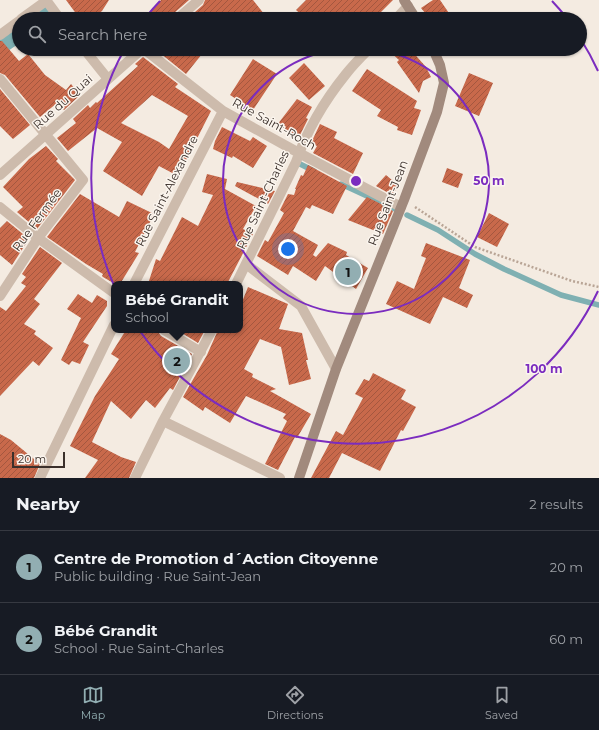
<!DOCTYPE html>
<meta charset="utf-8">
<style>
:root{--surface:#171b24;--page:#20242c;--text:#f1f3f6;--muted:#9ea1a6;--line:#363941;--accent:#92aeb2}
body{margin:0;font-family:Montserrat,sans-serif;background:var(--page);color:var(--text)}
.scale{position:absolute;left:12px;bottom:10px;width:53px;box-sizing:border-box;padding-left:4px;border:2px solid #3b302b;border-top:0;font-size:11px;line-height:14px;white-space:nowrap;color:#3b302b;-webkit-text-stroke:3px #fbf5ee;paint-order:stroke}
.you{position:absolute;left:288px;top:249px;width:14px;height:14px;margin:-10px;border:3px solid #fff;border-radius:50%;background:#1a73e8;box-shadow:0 0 0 6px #1a73e833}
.badge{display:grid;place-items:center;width:26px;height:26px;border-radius:50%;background:var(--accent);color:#111;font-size:13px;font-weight:700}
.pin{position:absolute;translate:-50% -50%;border:2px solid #fff;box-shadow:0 1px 4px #0006}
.popup{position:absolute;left:111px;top:281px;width:132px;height:52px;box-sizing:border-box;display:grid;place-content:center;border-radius:8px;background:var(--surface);filter:drop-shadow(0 1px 3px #0005);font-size:13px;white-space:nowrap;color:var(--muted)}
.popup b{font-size:15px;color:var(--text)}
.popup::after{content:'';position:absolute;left:50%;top:100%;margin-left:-8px;border:8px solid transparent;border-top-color:var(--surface)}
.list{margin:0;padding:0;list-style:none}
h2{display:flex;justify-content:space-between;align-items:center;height:52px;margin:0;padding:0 16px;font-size:17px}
h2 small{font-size:13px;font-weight:400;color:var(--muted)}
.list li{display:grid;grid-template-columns:26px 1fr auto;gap:12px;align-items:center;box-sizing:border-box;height:72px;padding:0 16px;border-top:1px solid var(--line)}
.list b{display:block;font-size:15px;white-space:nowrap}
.list p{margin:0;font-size:13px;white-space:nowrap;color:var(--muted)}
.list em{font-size:13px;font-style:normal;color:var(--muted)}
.icon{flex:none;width:22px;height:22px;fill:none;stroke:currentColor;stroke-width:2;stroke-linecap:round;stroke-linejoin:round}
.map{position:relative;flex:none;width:599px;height:478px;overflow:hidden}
.search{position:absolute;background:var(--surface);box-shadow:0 1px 3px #0004;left:12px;right:12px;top:12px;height:44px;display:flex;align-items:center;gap:10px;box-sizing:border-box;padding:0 14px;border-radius:22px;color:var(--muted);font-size:15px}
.sheet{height:196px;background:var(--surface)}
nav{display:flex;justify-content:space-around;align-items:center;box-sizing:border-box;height:56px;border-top:1px solid var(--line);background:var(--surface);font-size:11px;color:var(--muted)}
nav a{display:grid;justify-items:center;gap:2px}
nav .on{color:var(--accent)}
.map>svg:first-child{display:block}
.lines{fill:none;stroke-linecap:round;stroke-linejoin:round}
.stream{stroke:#7fb0b2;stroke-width:5.5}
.canal{stroke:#7fb0b2;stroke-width:19}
.building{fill:url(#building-hatch);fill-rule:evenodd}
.path{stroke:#b9a596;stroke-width:2.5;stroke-dasharray:2 2;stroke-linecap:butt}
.street{stroke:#cdbbac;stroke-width:10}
.secondary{stroke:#a18a7d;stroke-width:10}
.ring{fill:none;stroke:#7b2cbf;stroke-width:2}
.labels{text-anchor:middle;stroke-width:3;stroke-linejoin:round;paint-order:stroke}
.street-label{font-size:12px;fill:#3b302b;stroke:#fbf5ee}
.centre{fill:#7b2cbf;stroke:#fbf5ee;stroke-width:2}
.ring-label{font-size:12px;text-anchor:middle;font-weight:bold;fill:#7b2cbf;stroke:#fbf5ee;stroke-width:3;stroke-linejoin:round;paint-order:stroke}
</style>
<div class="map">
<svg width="599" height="478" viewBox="0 0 599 478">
<defs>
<pattern id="building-hatch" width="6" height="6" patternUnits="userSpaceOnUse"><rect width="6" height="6" fill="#c8694b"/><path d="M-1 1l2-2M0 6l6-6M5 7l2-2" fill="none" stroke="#a4573f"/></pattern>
</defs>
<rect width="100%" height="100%" fill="#f4ebe1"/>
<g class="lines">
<path class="stream" d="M296,162L314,171
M341,184L395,209
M407,215L438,230L475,254L504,269L561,295L599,305"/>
<path class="canal" d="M38,19L47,13L46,11
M0,45L19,32"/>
</g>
<path class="building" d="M66,0H109L102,11L91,19H80Z
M161,0H189L173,14L171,19H143Z
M205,0H253L268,19H187L203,5Z
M306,0H393L374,19H306L296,10Z
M433,0H440L453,19H430L421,8Z
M0,41H2L19,61L28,54L45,75L66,90L71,84L80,95L64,110L57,103L40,117L5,75L0,73Z
M155,49H206L186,74Z
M387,49H410L426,67L431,77L423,81L419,93L397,62L399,60Z
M143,57L178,84L175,87L211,111L178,176L159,166L142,196L103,171L122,142L97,128L68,151L57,138L76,123L73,119L88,105L90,108L96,102L97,103L138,66L135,64ZM152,95L188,116L169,149L159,142L121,123Z
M253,59L277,74L253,110L230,95Z
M304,63L325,86L309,100L289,78Z
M367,69L417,101L414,108L421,110L412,135L397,130L398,127L377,116L381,110L352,91Z
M469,73L493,83L479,116L455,106Z
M0,89L30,125L13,139L0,126Z
M297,99L312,107L306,118L308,119L299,137L277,125Z
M320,124L337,132L334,138L363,153L353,174L313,153L317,146L311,143Z
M222,127L250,141L253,137L267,146L253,168L233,156L232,158L213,149L215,141Z
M46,146L58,159L56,161L75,180L37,229L17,212L23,207L3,187L29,159Z
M308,165L347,186L333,214L312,205L310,209L306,207L293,231L318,245L313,255L316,257L328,243L347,252L346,255L368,268L356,289L325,266L316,281L293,266L288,275L257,256L265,240L268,242L284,213L280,210L288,194L294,195L296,189H295L301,175L303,176Z
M447,168L463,174L458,188L442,182Z
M207,174L227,179L225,189L256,206L243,229L253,234L227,284H148L156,259L160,261L182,217L198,226L213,195L202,192Z
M386,175L399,186L392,195L376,186Z
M237,182L275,191L268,204L235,186Z
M80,194L119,217L127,201L154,214L135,252L139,253L120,284H115L103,277L102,276L103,274L86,264L47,237Z
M367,197L383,205L382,206L393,211L383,234L348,220Z
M489,213L509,224L497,247L477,237Z
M7,221L29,239L12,265L0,255V228Z
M426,243L470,260L459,288L473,295L467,308L443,297L430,324L386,304L397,281L414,289L426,258L421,256Z
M40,247L62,263L34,299L40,304L24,324L36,331L34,334L53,348L39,366L33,361L0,396V307L6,311L26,286L21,283L26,277L22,274Z
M248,287L288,304L279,329L302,333L308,360H306L311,379L289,385L281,347L260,339L244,369L253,374L252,377L276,389L270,391L311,414L297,438L295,437L278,470L265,464L287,421L283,418L286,414L246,396L230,423L205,407L203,411L183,397L207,355L218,330H240V307Z
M78,294L92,303L97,295L107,301V306L83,342L89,345L80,364L72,361L69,365L61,360L81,318L67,309Z
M126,330H158L159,333L161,336L192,354L173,390L170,388L155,408L146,400L131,419L111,401L92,442L121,457L136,462L129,478H85L98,460L70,446L95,396L119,359L111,354Z
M177,330H205L198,343Z
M373,373L406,390L401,399L416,407L403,431L401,430L380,471L342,453L329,478H311L336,431L343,435L363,398L355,394L364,379L369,381Z
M0,434L11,440L40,464L34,478H0Z"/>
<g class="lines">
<path class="path" d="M415,207L475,247L572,281L599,287"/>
<path class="street" d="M46,0L60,19
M21,19L46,1
M177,19L199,0
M396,19L408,6
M0,35L19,21
M84,49L108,79
M144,49L223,111L299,153L401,207
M0,79L83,180L38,238L0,296
M0,175L142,49
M0,207L38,238L114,293
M246,264L301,306L336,369
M134,284L223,111
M236,284L296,162C307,130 325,100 346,74C353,65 361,57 369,49
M164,330L201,352
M163,421L280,478
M40,478L114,325
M135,478L163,421L212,330"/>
<path class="secondary" d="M404,0L416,19
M299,478L336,369L404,200L437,112L444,83L440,65L433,49"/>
</g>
<g class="ring">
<path d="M373 49A133 133 0 1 1 339 49"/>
<path d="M598 291A266 266 0 1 1 124 50M146 17A266 266 0 0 1 160 1M552 1A266 266 0 0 1 566 17M580 38A266 266 0 0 1 598 71"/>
</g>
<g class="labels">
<g class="street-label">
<text transform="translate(63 102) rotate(-42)" y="4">Rue du Quai</text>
<text transform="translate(274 124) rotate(29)" y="4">Rue Saint-Roch</text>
<text transform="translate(167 191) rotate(-63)" y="4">Rue Saint-Alexandre</text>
<text transform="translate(263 200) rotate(-65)" y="4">Rue Saint-Charles</text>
<text transform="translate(388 203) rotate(-69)" y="4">Rue Saint-Jean</text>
<text transform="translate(37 220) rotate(-54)" y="4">Rue Fermée</text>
</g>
</g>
<circle cx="356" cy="181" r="6" class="centre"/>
<g class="ring-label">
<text x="489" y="185">50 m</text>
<text x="544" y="373">100 m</text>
</g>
</svg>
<div class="scale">20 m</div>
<div class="you"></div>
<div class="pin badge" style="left:348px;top:272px">1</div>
<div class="pin badge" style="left:177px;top:361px">2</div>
<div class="popup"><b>Bébé Grandit</b>School</div>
<div class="search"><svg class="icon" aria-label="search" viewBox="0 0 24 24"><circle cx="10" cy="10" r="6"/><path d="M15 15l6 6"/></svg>Search here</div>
</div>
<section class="sheet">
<h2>Nearby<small>2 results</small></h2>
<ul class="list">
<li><span class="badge">1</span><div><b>Centre de Promotion d´Action Citoyenne</b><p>Public building · Rue Saint-Jean</p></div><em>20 m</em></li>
<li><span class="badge">2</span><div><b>Bébé Grandit</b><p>School · Rue Saint-Charles</p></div><em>60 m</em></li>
</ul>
</section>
<nav>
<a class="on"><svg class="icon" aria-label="map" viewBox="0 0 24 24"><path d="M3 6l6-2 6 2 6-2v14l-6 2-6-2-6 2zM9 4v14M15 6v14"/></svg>Map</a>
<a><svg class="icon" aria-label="directions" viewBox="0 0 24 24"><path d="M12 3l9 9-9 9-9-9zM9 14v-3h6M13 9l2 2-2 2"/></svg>Directions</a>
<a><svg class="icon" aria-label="saved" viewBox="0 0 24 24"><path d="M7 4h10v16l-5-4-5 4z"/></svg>Saved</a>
</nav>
